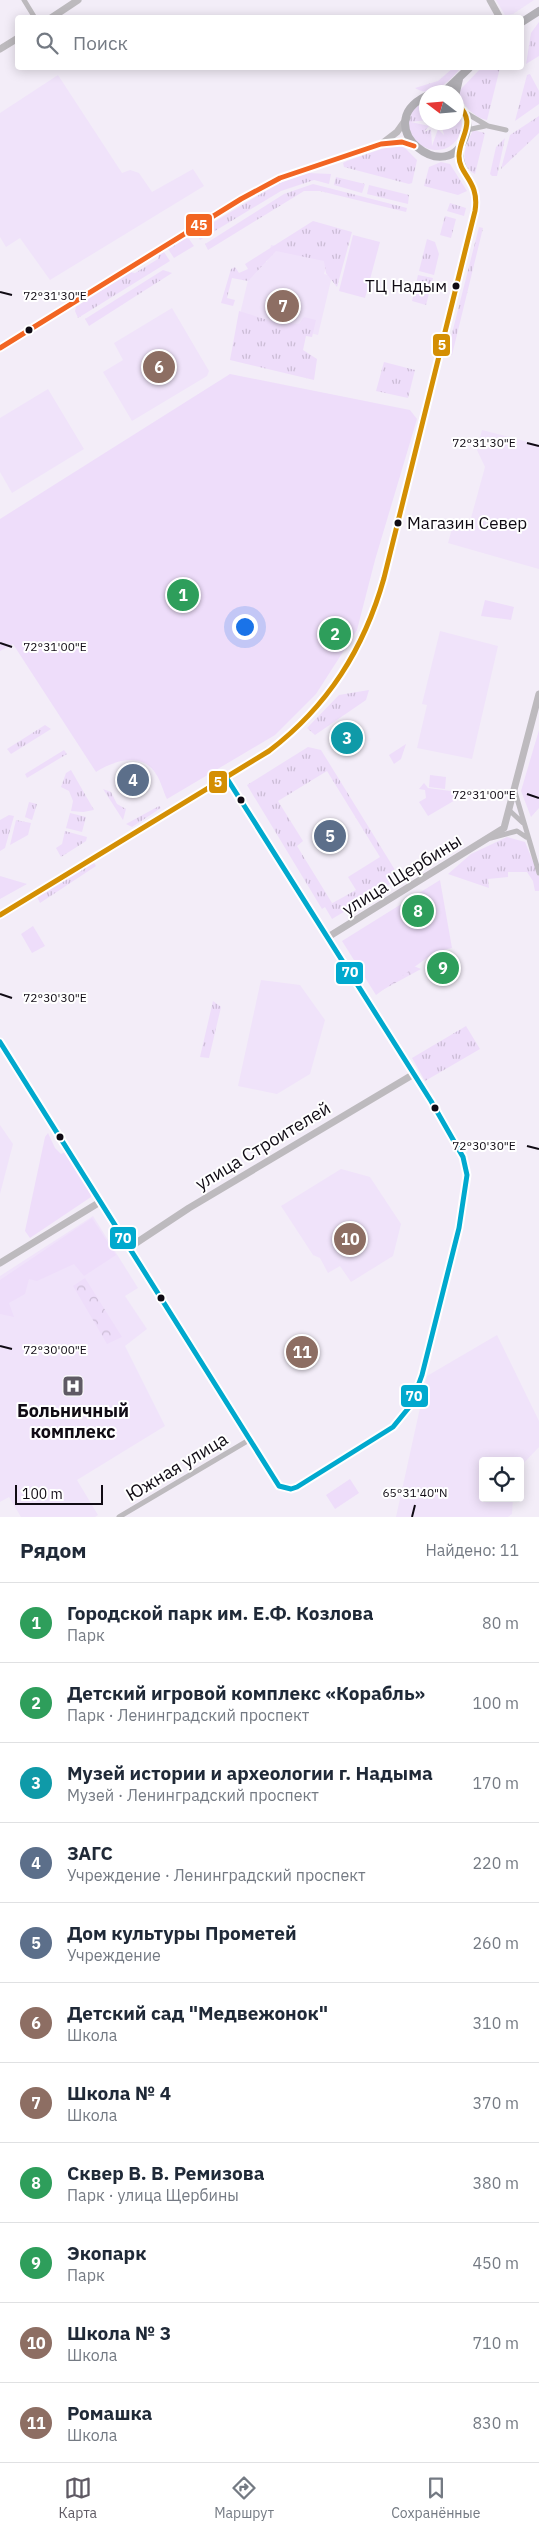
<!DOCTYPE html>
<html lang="ru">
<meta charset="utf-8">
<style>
:root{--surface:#fff;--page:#f2f2f3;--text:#1f2937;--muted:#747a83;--line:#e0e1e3;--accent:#5f5a64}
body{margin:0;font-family:"IBM Plex Sans",sans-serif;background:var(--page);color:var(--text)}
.controls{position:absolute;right:15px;bottom:15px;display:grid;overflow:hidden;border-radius:5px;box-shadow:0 2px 12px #0003}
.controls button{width:45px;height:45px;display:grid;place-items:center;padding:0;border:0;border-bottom:1px solid var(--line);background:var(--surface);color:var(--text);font:25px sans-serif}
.compass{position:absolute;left:419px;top:85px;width:45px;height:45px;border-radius:50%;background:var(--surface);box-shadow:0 2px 12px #0003;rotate:286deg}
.scale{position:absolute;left:15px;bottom:12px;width:88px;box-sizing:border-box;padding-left:5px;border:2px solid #100b14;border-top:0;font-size:14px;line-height:18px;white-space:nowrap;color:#100b14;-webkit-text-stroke:4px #fff;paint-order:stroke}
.you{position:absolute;left:244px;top:626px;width:18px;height:18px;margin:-12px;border:4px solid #fff;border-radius:50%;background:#1a73e8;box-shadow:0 0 0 8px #1a73e833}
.badge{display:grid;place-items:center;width:32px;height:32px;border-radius:50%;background:var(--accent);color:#fff;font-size:16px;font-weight:700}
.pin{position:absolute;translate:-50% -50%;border:2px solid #fff;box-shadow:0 1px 5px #0006}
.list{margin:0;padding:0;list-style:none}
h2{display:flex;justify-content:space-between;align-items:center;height:65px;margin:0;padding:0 20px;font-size:21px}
h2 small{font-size:16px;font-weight:400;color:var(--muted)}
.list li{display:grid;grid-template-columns:32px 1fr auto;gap:15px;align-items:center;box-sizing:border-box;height:80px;padding:0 20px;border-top:1px solid var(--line)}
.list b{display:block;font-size:19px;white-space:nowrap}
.list p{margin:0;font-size:16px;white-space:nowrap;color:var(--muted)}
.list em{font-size:16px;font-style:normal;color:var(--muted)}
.icon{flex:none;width:28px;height:28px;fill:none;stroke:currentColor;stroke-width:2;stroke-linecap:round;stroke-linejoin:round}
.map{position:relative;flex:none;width:539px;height:1517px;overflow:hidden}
.search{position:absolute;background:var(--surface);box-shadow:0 2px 12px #0003;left:15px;right:15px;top:15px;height:55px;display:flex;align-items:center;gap:12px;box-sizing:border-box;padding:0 18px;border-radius:5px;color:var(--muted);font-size:19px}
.sheet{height:945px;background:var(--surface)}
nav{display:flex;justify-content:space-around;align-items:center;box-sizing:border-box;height:70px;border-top:1px solid var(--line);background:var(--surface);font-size:14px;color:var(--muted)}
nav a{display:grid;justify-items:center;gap:2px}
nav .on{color:var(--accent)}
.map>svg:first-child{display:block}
.built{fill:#f0e3fa}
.grass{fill:url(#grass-tufts);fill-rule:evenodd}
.forest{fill:url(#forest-crowns)}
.green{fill:#eeddfa}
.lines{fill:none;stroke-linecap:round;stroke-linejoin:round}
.minor{stroke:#bdbabe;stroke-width:5}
.tertiary{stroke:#bdbabe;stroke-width:7}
.secondary{stroke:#b2b0b5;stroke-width:8}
.bus-1-casing{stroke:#fff;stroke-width:9}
.bus-2-casing{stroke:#fff;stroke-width:9}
.bus-3-casing{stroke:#fff;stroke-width:9}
.bus-1{stroke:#00a9ce;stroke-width:5}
.bus-2{stroke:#d48f03;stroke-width:5}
.bus-3{stroke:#f26522;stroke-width:5}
.ticks{fill:none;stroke:#100b14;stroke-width:2}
.bus-dot{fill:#100b14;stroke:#fff;stroke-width:2}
.labels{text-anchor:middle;stroke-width:4;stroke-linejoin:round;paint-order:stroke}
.bus-label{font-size:17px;fill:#100b14;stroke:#fff;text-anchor:end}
.street-label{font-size:18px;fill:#100b14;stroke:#fff}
.poi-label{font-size:18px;font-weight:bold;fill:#100b14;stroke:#fff}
.ticks-label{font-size:12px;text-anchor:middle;fill:#100b14;stroke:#fff;stroke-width:4;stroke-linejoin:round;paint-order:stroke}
.line-badge{stroke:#fff;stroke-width:2}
.badge-label{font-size:14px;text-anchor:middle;font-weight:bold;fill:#fff}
</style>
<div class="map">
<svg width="539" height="1517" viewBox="0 0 539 1517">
<defs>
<pattern id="grass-tufts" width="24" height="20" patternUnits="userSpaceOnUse" patternTransform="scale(1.25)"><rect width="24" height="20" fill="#eeddfa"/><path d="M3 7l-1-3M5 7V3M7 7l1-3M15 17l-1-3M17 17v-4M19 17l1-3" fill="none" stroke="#cbbcd5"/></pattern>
<pattern id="forest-crowns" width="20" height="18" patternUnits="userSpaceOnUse" patternTransform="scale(1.25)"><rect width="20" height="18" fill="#eeddfa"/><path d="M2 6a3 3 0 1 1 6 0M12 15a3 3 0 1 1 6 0" fill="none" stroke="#cbbcd5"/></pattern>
</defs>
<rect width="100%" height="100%" fill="#f3edf8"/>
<path class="built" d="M496,0H534L513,14L505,15Z
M58,75L122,173L130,170L139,173L152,192L193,169L204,186L50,280L20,238L6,247L0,237V113Z
M271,245L328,259L324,274L332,276L318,335L302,331H236L253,259L267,262Z
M172,308L209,371L207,376L132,421L103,372L123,360L114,343Z
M48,389L84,449L12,493L0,472V418Z
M482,430L539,445V569L448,543L453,525L468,529L485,467L477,450Z
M440,631L498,646L472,759L417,748L427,705L422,704Z
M261,980L300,985L325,1020L310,1074L277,1094L238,1086Z
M0,1125L13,1144L0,1194Z
M341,1169L370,1177L401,1224L393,1256L351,1282L340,1266L328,1273L320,1258L313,1255L281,1206Z
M93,1216L138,1288L125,1296L147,1329L125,1346L165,1426L77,1480L98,1515L95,1517H21L9,1497L0,1502V1276Z
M497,1335L539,1421V1447L520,1467V1461H483V1498H513L512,1514L508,1517H396L427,1376Z"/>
<path class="grass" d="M539,22V56L526,64L531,33Z
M453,68H461C449,80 434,100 415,88L438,81Z
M481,68H500L487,120C475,118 460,104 459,91Z
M530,74L539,91V104L515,121L527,75Z
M426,99V120L411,122L429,126L424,132L431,129L432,146L438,129L444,135L442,127L457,126L446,123L456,122L457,109C462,118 464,128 458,138C440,166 396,140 412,112C415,107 422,103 426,99Z
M539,116V133L501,169L510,135Z
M473,130L485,133L475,174C457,164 466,145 473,130Z
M505,138L497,176H492L490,174L496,147Z
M396,144L403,146L417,160L412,183L409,184L344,167L343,163L347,161Z
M441,162L450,164L467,191L458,195L424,186L429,167Z
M308,173L331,174L329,184L314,180L281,191L200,240L196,233L277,184Z
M336,177L365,184L362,193L334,185Z
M313,184L407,208L406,212L320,191H304L208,250L205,244L284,194Z
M369,185L409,195L408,204L367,194Z
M450,203L466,208L464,216L447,211Z
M445,216L456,219L451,238L440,235Z
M313,221L352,232L337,287L326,273L324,261L276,251L248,281L232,278L227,298L235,300L233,306L221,303L231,269L235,267L239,273L248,269L245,264Z
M479,227L483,228L452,355L447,353Z
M186,238L189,239L194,246L174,258L168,249Z
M427,239L435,242L439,254L434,275L419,271Z
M164,252L170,261L78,318L75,311L76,307L130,272L135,273L158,259L159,254Z
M163,270L172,273L89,326L85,319Z
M418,275L433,278L426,305L412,301Z
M239,311L274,322L299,324L304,317L316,320L312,337L306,336L303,350L317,359L314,380L230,360Z
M384,362L415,370L408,398L376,391Z
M369,690L366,700L315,735L307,728L339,695Z
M45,725L51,729L11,754L7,749Z
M308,747L321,750L400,878L332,919L325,907L322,909L247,785ZM327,771L380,857L348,877L356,890L329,905L332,903L297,846L303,841L278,801Z
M64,750L67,754L27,778L25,774Z
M71,770L94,810L83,812L71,811L73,801L69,791L61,787L66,773Z
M103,789L111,792L117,804L126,809L123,820Z
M29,802L37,804L32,820L25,817Z
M159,806L161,808L132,827L126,824Z
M70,813L86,817L82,832L66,828Z
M9,815L14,816L5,848L0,851V820Z
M16,820L31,823L28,835L10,845Z
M65,831L87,837L86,841L61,857L56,848L62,844Z
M507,837L525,842L539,876V891H535L533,881L527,872H508V877L488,879L489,888L448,874L471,854Z
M93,861L96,866L40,903L37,897Z
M213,1001L221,1007L209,1058L200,1057Z
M466,1026L480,1049L425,1081L412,1058Z"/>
<path class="forest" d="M387,955L421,969L377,993Z
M85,1278L122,1337L107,1344L73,1286Z"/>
<path class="green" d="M353,235L380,242L365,298L339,291Z
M230,374L410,410L417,419L375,560L357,630L316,694L275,735L167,799C163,791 161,781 156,774C142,751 113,761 96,772L13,644L0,651V519Z
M485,600L514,607L511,620L481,616Z
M539,730V808L531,817L521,791Z
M406,744L401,759L394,764L389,755Z
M430,775L446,777L445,789L429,787Z
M424,783L428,788L458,792L457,799L428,816L419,802L426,798L425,790L419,789Z
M0,876L27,884L0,899Z
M440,880L452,948L435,952L376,995L342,941Z
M33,926L45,946L32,953L21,934Z
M453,955L458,972L449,975L447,971L433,976L429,965L435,960Z
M48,1133L55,1148L61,1154L67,1151L91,1192V1197L30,1238L25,1231L45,1137Z
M92,1218L116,1255L84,1276L74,1264L37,1281L29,1279L25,1294L9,1303L14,1317L0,1314V1280Z
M350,1479L359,1493L335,1509L326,1495Z"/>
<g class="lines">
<path class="minor" d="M24,0L35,18
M466,113L488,126L506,130
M467,130L485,126
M515,792L539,873
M510,811L523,823
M491,838L517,831L526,837
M119,1517L249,1440"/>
<path class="tertiary" d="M490,0L500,18
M51,18L78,0
M0,49L18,38
M384,142L397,132L407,118
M0,348L241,199L280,178L381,144L402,142L414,146
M0,915L269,751C328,706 364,649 384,578L475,211C480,180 453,170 462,143
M328,937L504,828L539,694
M0,1042L279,1486L291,1489L297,1487L393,1427L411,1405L422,1375L459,1228L467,1175L463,1157L431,1101L226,777
M130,1247L189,1208L414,1074
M0,1263L100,1202"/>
<path class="secondary" d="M522,22L539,11
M444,92L469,68
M456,92L459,79
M426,96C367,126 450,191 466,134C470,122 465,110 456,102"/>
<g class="bus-1-casing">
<path id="bus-1" d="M0,1042L279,1486L291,1489L297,1487L393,1427L411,1405L422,1375L459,1228L467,1175L463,1157L431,1101L226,777"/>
</g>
<g class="bus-2-casing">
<path id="bus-2" d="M0,915L269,751C328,706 364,649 384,578L475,211C480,181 459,175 459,156C460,133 478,124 456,102"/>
</g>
<g class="bus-3-casing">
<path id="bus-3" d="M0,348L241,199L280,178L381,144L402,142L414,146"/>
</g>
<use href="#bus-1" class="bus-1"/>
<use href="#bus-2" class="bus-2"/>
<use href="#bus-3" class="bus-3"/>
</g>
<path class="ticks" d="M0,292L12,295M527,443L539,446M0,643L12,647M527,794L539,798M0,994L12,998M527,1146L539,1149M0,1346L12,1349M412,1517L415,1505"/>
<defs>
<g id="hospital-square" transform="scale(1.125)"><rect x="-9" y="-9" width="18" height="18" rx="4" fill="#5f5a64" stroke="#fff"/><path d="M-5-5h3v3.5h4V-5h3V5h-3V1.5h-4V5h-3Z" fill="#fff"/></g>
</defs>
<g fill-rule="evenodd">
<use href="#hospital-square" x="73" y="1386"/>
</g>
<g class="bus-dot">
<circle cx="456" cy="286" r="4.5"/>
<circle cx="29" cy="330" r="4.5"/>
<circle cx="398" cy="523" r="4.5"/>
<circle cx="241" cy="800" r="4.5"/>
<circle cx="435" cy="1108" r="4.5"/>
<circle cx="60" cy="1137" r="4.5"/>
<circle cx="161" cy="1298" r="4.5"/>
</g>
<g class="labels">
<g class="bus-label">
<text x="447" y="292">ТЦ Надым</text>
<text x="407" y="529" text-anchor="start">Магазин Север</text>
</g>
<g class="street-label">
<text transform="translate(402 875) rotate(-32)" y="6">улица Щербины</text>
<text transform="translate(263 1146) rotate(-31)" y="6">улица Строителей</text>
<text transform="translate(177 1467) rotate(-31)" y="6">Южная улица</text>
</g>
<g class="poi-label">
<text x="73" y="1417">Больничный<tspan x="73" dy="21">комплекс</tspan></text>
</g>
</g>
<g class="ticks-label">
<text x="55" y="300">72°31'30"E</text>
<text x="484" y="447">72°31'30"E</text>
<text x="55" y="651">72°31'00"E</text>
<text x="484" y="799">72°31'00"E</text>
<text x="55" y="1002">72°30'30"E</text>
<text x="484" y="1150">72°30'30"E</text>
<text x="55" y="1354">72°30'00"E</text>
<text x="415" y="1497">65°31'40"N</text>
</g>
<g class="line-badge">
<rect x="185" y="213" width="28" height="24" rx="5" fill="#f26522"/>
<rect x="432" y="333" width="19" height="24" rx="5" fill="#d48f03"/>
<rect x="208" y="770" width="20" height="24" rx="5" fill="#d48f03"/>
<rect x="335" y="961" width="29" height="24" rx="5" fill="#00a9ce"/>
<rect x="109" y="1226" width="28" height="24" rx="5" fill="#00a9ce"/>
<rect x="400" y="1384" width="29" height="24" rx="5" fill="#00a9ce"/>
</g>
<g class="badge-label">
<text x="199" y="230">45</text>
<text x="442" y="350">5</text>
<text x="218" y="787">5</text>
<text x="350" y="977">70</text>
<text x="123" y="1243">70</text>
<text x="414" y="1401">70</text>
</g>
</svg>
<div class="controls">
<button><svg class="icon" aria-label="locate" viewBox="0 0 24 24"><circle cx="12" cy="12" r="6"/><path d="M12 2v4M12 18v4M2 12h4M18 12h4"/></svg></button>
</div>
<svg class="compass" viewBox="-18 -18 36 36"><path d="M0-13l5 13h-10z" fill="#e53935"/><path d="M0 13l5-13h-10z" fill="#747a83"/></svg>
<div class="scale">100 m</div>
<div class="you"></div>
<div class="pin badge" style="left:183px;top:595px;background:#2e9e5b">1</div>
<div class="pin badge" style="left:335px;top:634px;background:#2e9e5b">2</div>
<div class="pin badge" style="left:347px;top:738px;background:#0f9aa8">3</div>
<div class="pin badge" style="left:133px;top:780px;background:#5c6f8a">4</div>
<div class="pin badge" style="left:330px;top:836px;background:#5c6f8a">5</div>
<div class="pin badge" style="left:159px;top:367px;background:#8d6e63">6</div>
<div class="pin badge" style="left:283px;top:306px;background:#8d6e63">7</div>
<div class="pin badge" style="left:418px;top:911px;background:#2e9e5b">8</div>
<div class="pin badge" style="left:443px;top:968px;background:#2e9e5b">9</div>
<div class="pin badge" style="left:350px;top:1239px;background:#8d6e63">10</div>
<div class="pin badge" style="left:302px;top:1352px;background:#8d6e63">11</div>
<div class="search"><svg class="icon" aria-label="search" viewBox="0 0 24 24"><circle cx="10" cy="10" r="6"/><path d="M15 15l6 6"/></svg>Поиск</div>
</div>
<section class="sheet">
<h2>Рядом<small>Найдено: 11</small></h2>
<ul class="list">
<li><span class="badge" style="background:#2e9e5b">1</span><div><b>Городской парк им. Е.Ф. Козлова</b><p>Парк</p></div><em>80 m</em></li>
<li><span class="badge" style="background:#2e9e5b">2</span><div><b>Детский игровой комплекс «Корабль»</b><p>Парк · Ленинградский проспект</p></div><em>100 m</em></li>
<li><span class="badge" style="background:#0f9aa8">3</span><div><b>Музей истории и археологии г. Надыма</b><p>Музей · Ленинградский проспект</p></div><em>170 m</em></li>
<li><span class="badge" style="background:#5c6f8a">4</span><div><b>ЗАГС</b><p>Учреждение · Ленинградский проспект</p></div><em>220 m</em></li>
<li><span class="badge" style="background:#5c6f8a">5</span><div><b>Дом культуры Прометей</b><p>Учреждение</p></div><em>260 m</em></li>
<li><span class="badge" style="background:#8d6e63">6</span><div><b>Детский сад &quot;Медвежонок&quot;</b><p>Школа</p></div><em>310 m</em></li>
<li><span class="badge" style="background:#8d6e63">7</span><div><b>Школа № 4</b><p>Школа</p></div><em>370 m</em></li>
<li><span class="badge" style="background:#2e9e5b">8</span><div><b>Сквер В. В. Ремизова</b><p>Парк · улица Щербины</p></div><em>380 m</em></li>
<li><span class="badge" style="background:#2e9e5b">9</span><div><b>Экопарк</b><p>Парк</p></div><em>450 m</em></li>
<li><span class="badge" style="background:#8d6e63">10</span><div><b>Школа № 3</b><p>Школа</p></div><em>710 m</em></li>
<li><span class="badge" style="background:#8d6e63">11</span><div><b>Ромашка</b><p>Школа</p></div><em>830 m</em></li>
</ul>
</section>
<nav>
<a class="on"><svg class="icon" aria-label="map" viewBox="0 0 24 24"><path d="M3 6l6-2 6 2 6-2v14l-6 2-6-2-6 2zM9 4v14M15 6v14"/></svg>Карта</a>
<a><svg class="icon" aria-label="directions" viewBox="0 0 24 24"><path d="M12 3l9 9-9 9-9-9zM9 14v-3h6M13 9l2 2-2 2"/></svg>Маршрут</a>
<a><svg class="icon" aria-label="saved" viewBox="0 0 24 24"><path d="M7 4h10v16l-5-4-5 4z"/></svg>Сохранённые</a>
</nav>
